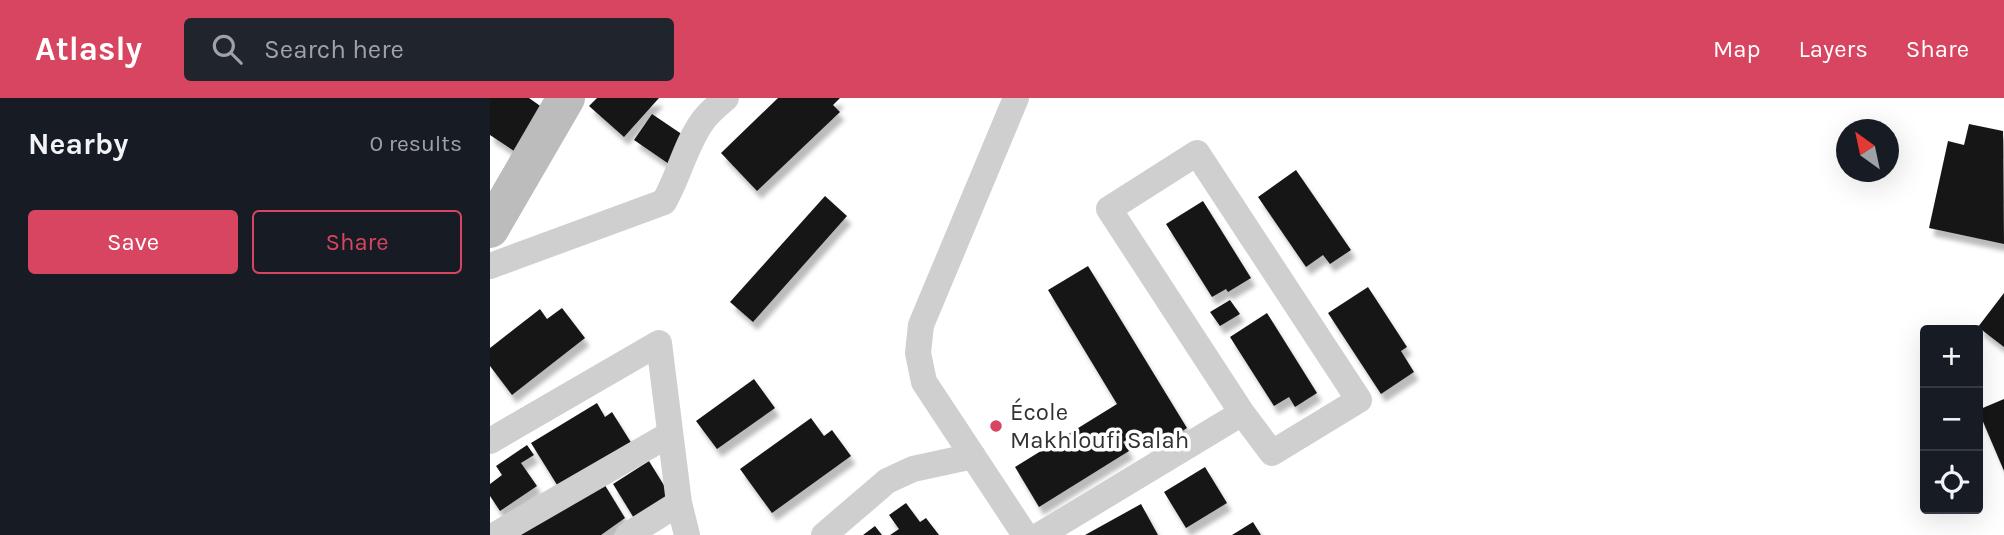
<!DOCTYPE html>
<meta charset="utf-8">
<style>
:root{--surface:#171b24;--page:#20242c;--text:#f1f3f6;--muted:#9ea1a6;--line:#363941;--accent:#d84560}
body{margin:0;font-family:Karla,sans-serif;background:var(--page);color:var(--text)}
.controls{position:absolute;right:21px;bottom:21px;display:grid;overflow:hidden;border-radius:7px;box-shadow:0 7px 28px #0002}
.controls button{width:63px;height:63px;display:grid;place-items:center;padding:0;border:0;border-bottom:2px solid var(--line);background:var(--surface);color:var(--text);font:35px sans-serif}
.compass{position:absolute;left:1346px;top:21px;width:63px;height:63px;border-radius:50%;background:var(--surface);box-shadow:0 7px 28px #0002;rotate:327deg}
.list{margin:0;padding:0;list-style:none}
h2{display:flex;justify-content:space-between;align-items:center;height:91px;margin:0;padding:0 28px;font-size:30px}
h2 small{font-size:23px;font-weight:400;color:var(--muted)}
.actions{display:flex;gap:14px;padding:21px 28px}
.actions a{flex:1;padding:16px 0;border:2px solid var(--accent);border-radius:7px;text-align:center;font-size:24px;color:var(--accent)}
.actions .main{background:var(--accent);color:#fff}
.icon{flex:none;width:38px;height:38px;fill:none;stroke:currentColor;stroke-width:2;stroke-linecap:round;stroke-linejoin:round}
.map{position:relative;flex:none;width:1514px;height:437px;overflow:hidden}
header{display:flex;align-items:center;gap:42px;box-sizing:border-box;height:98px;padding:0 35px;background:var(--accent);color:#fff}
header strong{font-size:33px}
nav{display:flex;gap:38px;margin-inline-start:auto;font-size:24px}
.search{width:490px;height:63px;background:var(--page);display:flex;align-items:center;gap:18px;box-sizing:border-box;padding:0 24px;border-radius:7px;color:var(--muted);font-size:26px}
main{display:flex}
aside{flex:1;background:var(--surface)}
.map>svg:first-child{display:block}
.building{fill:#191919;filter:url(#shadow)}
.lines{fill:none;stroke-linecap:round;stroke-linejoin:round}
.street{stroke:#cfcfcf;stroke-width:26}
.secondary{stroke:#bcbcbc;stroke-width:38}
.poi-dot{fill:#d84560;stroke:#fff;stroke-width:2.5}
.labels{text-anchor:middle;stroke-width:7;stroke-linejoin:round;paint-order:stroke}
.poi-label{font-size:24px;fill:#323232;stroke:#fff;text-anchor:start}
</style>
<header>
<strong>Atlasly</strong>
<div class="search"><svg class="icon" aria-label="search" viewBox="0 0 24 24"><circle cx="10" cy="10" r="6"/><path d="M15 15l6 6"/></svg>Search here</div>
<nav><a>Map</a><a>Layers</a><a>Share</a></nav>
</header>
<main>
<aside>
<h2>Nearby<small>0 results</small></h2>
<ul class="list">
</ul>
<div class="actions"><a class="main">Save</a><a>Share</a></div>
</aside>
<div class="map">
<svg width="1514" height="437" viewBox="0 0 1514 437">
<defs>
<filter id="shadow"><feDropShadow dx="4.5" dy="8" stdDeviation="2" flood-color="#0004"/></filter>
</defs>
<rect width="100%" height="100%" fill="#fff"/>
<path class="building" d="M0,0H39L56,12L27,55L0,37Z
M107,0H169L134,39L99,8Z
M288,0H350L343,7L350,14L267,93L231,55Z
M162,16L196,39L179,66L144,42Z
M1479,26L1513,33L1514,146L1439,130L1458,43L1474,47Z
M806,72L861,152L840,166L833,157L816,169L768,99Z
M335,98L357,118L263,224L240,204Z
M713,103L761,180L738,194L736,191L722,199L676,126Z
M598,168L697,330L662,352L651,333L633,344L639,353L549,409L525,369L627,306L558,192Z
M878,189L917,249L911,253L924,274L891,296L838,215Z
M1514,195V249L1488,229Z
M740,202L750,216L730,228L720,214Z
M72,210L95,240L22,297L0,268V250L50,211L57,221Z
M777,215L827,295L805,309L799,299L784,308L740,239Z
M264,281L285,310L227,351L206,323Z
M1514,301V373L1488,312Z
M107,305L115,319L122,314L142,346L69,390L41,345Z
M321,320L334,338L342,332L361,358L282,415L250,371Z
M37,347L44,357L31,365L47,388L10,413L0,398V386L12,377L6,368Z
M159,363L183,402L147,425L123,386Z
M715,369L737,405L696,430L674,394Z
M113,384L135,420L111,437H25Z
M416,405L430,424L436,420L449,437H400L409,431L399,417Z
M651,406L668,437H595Z
M763,424L771,437H742Z
M385,428L392,437H373Z"/>
<g class="lines">
<path class="street" d="M526,0L431,227L428,255L434,284L535,437
M707,55L869,302L782,355L752,315L619,111Z
M0,168L174,104C189,78 195,48 212,24C218,15 228,7 236,0
M0,343L169,245L189,405L197,437
M5,437L180,336
M138,437L189,405
M334,437L397,383L423,371L483,358
M550,437L752,315"/>
<path class="secondary" d="M0,131L76,0"/>
</g>
<circle class="poi-dot" cx="506" cy="328" r="7"/>
<g class="labels">
<g class="poi-label">
<text x="520" y="322">École<tspan x="520" dy="28">Makhloufi Salah</tspan></text>
</g>
</g>
</svg>
<div class="controls">
<button>+</button>
<button>−</button>
<button><svg class="icon" aria-label="locate" viewBox="0 0 24 24"><circle cx="12" cy="12" r="6"/><path d="M12 2v4M12 18v4M2 12h4M18 12h4"/></svg></button>
</div>
<svg class="compass" viewBox="-18 -18 36 36"><path d="M0-13l5 13h-10z" fill="#e53935"/><path d="M0 13l5-13h-10z" fill="#9ea1a6"/></svg>
</div>
</main>
